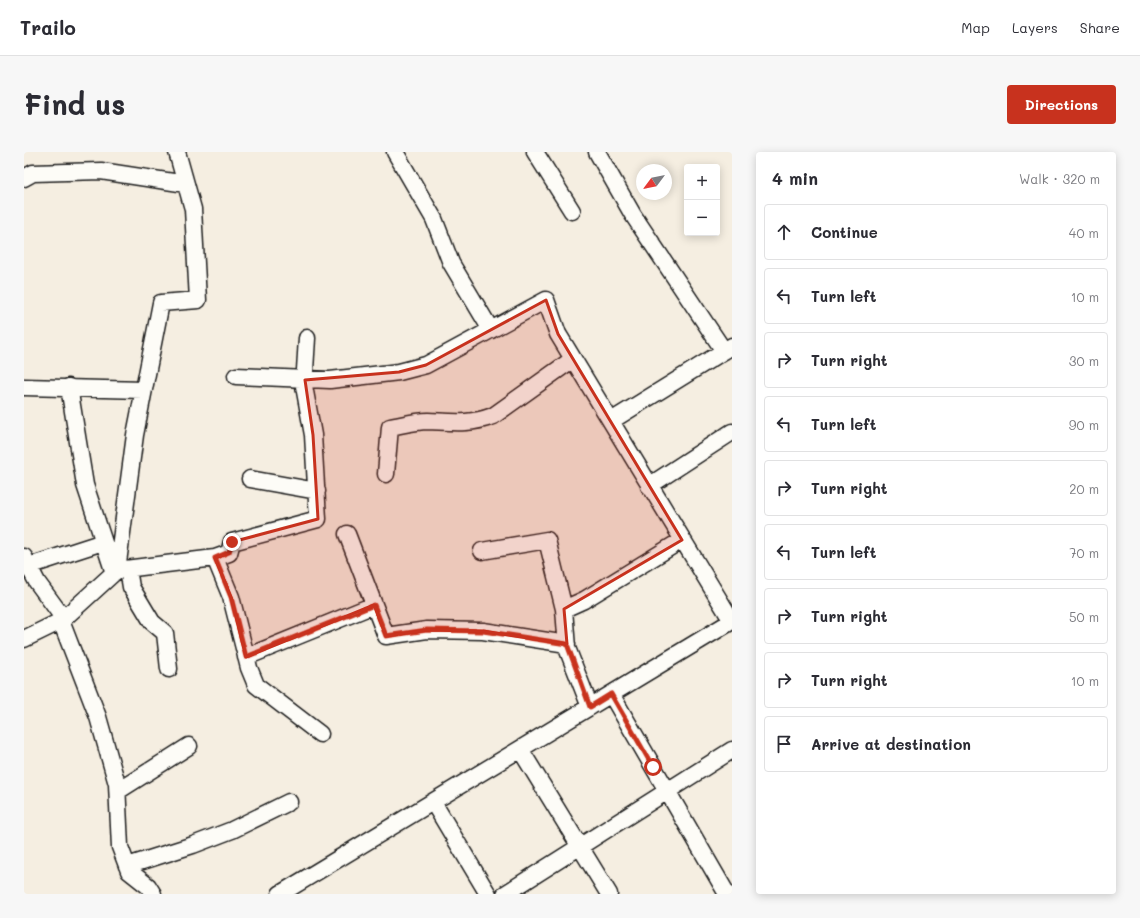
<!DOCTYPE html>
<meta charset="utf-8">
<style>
:root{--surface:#fff;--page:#f7f7f7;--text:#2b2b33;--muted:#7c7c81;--line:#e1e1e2;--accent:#c8321e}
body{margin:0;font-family:Mali,sans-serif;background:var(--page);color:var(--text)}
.controls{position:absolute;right:12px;top:12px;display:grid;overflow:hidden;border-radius:4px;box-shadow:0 2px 10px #0003}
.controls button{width:36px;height:36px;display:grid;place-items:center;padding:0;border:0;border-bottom:1px solid var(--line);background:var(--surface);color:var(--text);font:20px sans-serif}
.compass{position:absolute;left:612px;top:12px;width:36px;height:36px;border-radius:50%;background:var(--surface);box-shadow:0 2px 10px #0003;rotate:238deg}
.stop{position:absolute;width:12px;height:12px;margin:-9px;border:3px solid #c8321e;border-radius:50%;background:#fff}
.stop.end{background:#c8321e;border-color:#fff;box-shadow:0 1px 4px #0008}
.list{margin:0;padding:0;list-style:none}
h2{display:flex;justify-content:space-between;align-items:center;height:52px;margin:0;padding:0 16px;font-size:17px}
h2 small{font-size:13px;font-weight:400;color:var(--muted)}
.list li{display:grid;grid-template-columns:26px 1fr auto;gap:12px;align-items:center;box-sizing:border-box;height:56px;margin:0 8px 8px;padding:0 8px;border:1px solid var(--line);border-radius:4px}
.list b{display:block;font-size:15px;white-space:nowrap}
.list em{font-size:13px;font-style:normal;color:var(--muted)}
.icon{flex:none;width:22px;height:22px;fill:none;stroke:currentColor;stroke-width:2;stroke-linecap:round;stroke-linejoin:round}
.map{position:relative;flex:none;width:708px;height:742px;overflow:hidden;border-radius:4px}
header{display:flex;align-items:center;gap:24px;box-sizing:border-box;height:56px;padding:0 20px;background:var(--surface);border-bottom:1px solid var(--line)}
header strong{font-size:19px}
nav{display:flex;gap:22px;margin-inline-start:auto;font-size:14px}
.intro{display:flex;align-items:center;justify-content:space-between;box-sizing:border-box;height:96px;padding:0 24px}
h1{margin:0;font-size:28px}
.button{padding:10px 18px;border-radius:4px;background:var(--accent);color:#fff;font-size:14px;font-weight:700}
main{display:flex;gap:24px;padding:0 24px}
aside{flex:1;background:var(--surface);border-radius:4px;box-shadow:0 2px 10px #0003}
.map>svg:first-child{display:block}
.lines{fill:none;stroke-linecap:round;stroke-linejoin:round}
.minor-casing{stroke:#1c1c1c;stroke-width:19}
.minor{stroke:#fdfcf7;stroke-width:16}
.route{stroke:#c8321e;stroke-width:5}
.marked{fill:#c8321e;fill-opacity:0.2;stroke:#c8321e;stroke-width:3;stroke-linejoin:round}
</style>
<header>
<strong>Trailo</strong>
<nav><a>Map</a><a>Layers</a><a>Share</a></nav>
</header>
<div class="intro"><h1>Find us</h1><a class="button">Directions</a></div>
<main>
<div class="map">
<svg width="708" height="742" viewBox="0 0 708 742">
<rect width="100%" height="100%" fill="#f5eee1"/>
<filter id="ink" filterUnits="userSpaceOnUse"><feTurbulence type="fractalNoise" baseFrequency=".025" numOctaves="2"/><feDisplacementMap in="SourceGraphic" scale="8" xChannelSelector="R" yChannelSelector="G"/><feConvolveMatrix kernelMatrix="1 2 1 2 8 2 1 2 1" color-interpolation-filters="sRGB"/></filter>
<g filter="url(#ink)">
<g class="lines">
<g class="minor-casing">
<path id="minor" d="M371,0L410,67L427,111L467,178
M511,0L548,59
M573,0L609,63L700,199
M0,26L9,21L77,19L162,32
M212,224L306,228L375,220L402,213L522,148L534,182L708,469
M0,235L120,238
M45,235L61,333L90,421
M587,269L708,194
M362,322L366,275C378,273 391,269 404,269C428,270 445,273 469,264L549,207
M226,327L293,339
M625,334L708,280
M323,382L362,484L403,478L459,479L543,492
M458,399L523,388L540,457L543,496L566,555
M0,405L13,430L40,467
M191,406L207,445L225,516L232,533L296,582
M5,414L79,390
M104,417L107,435L128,470L141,481L145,517
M93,418L191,406L205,401L208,390L294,367L289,283L280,234L283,186
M540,457L560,448L658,388
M37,469L74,565L93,632L96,695L105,719L124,734L129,742
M0,487L37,469L93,418L111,283L137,151L174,148L169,57L153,0
M222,505L350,453
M587,542L703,742
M496,597L585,742
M94,639L165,594
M409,650L464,742
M103,714L169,693L208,678L265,650
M256,742L708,469
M481,742L708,598"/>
</g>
<use href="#minor" class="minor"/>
</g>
</g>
<g class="lines" filter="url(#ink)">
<path class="route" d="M208,390L205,400L191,406L207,445L222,505L350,453L362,484L403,478L459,479L543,492L566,555L587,542L629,615"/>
</g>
<path class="marked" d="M522,148L534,182L658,388L540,457L543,492L459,479L403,478L362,484L350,453L222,505L207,445L191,406L205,401L208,390L294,367L289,283L281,228L375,220L402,213Z"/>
</svg>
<div class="controls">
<button>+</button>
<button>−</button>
</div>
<svg class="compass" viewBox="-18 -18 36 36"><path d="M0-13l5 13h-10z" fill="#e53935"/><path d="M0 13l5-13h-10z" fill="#7c7c81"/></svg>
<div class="stop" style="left:629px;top:615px"></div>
<div class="stop end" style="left:208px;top:390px"></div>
</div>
<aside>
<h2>4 min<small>Walk · 320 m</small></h2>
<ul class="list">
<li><svg class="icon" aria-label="ahead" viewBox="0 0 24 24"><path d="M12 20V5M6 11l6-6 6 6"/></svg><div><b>Continue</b></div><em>40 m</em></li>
<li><svg class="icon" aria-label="left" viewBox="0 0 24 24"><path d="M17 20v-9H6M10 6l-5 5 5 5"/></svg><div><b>Turn left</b></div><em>10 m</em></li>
<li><svg class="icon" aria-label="right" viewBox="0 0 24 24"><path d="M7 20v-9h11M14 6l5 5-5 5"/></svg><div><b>Turn right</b></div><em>30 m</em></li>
<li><svg class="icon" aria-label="left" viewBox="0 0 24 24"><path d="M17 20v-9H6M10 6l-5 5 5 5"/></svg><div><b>Turn left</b></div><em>90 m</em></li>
<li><svg class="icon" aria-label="right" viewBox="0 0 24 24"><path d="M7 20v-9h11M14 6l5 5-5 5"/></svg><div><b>Turn right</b></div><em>20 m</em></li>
<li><svg class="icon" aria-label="left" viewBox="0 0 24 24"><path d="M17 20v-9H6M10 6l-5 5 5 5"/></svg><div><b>Turn left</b></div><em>70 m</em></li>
<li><svg class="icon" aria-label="right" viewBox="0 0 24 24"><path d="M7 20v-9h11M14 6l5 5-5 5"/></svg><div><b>Turn right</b></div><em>50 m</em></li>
<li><svg class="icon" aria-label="right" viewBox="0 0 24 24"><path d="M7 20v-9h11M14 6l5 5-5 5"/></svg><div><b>Turn right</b></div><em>10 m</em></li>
<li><svg class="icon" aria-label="arrive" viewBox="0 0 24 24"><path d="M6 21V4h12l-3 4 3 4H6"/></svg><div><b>Arrive at destination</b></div></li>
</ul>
</aside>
</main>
